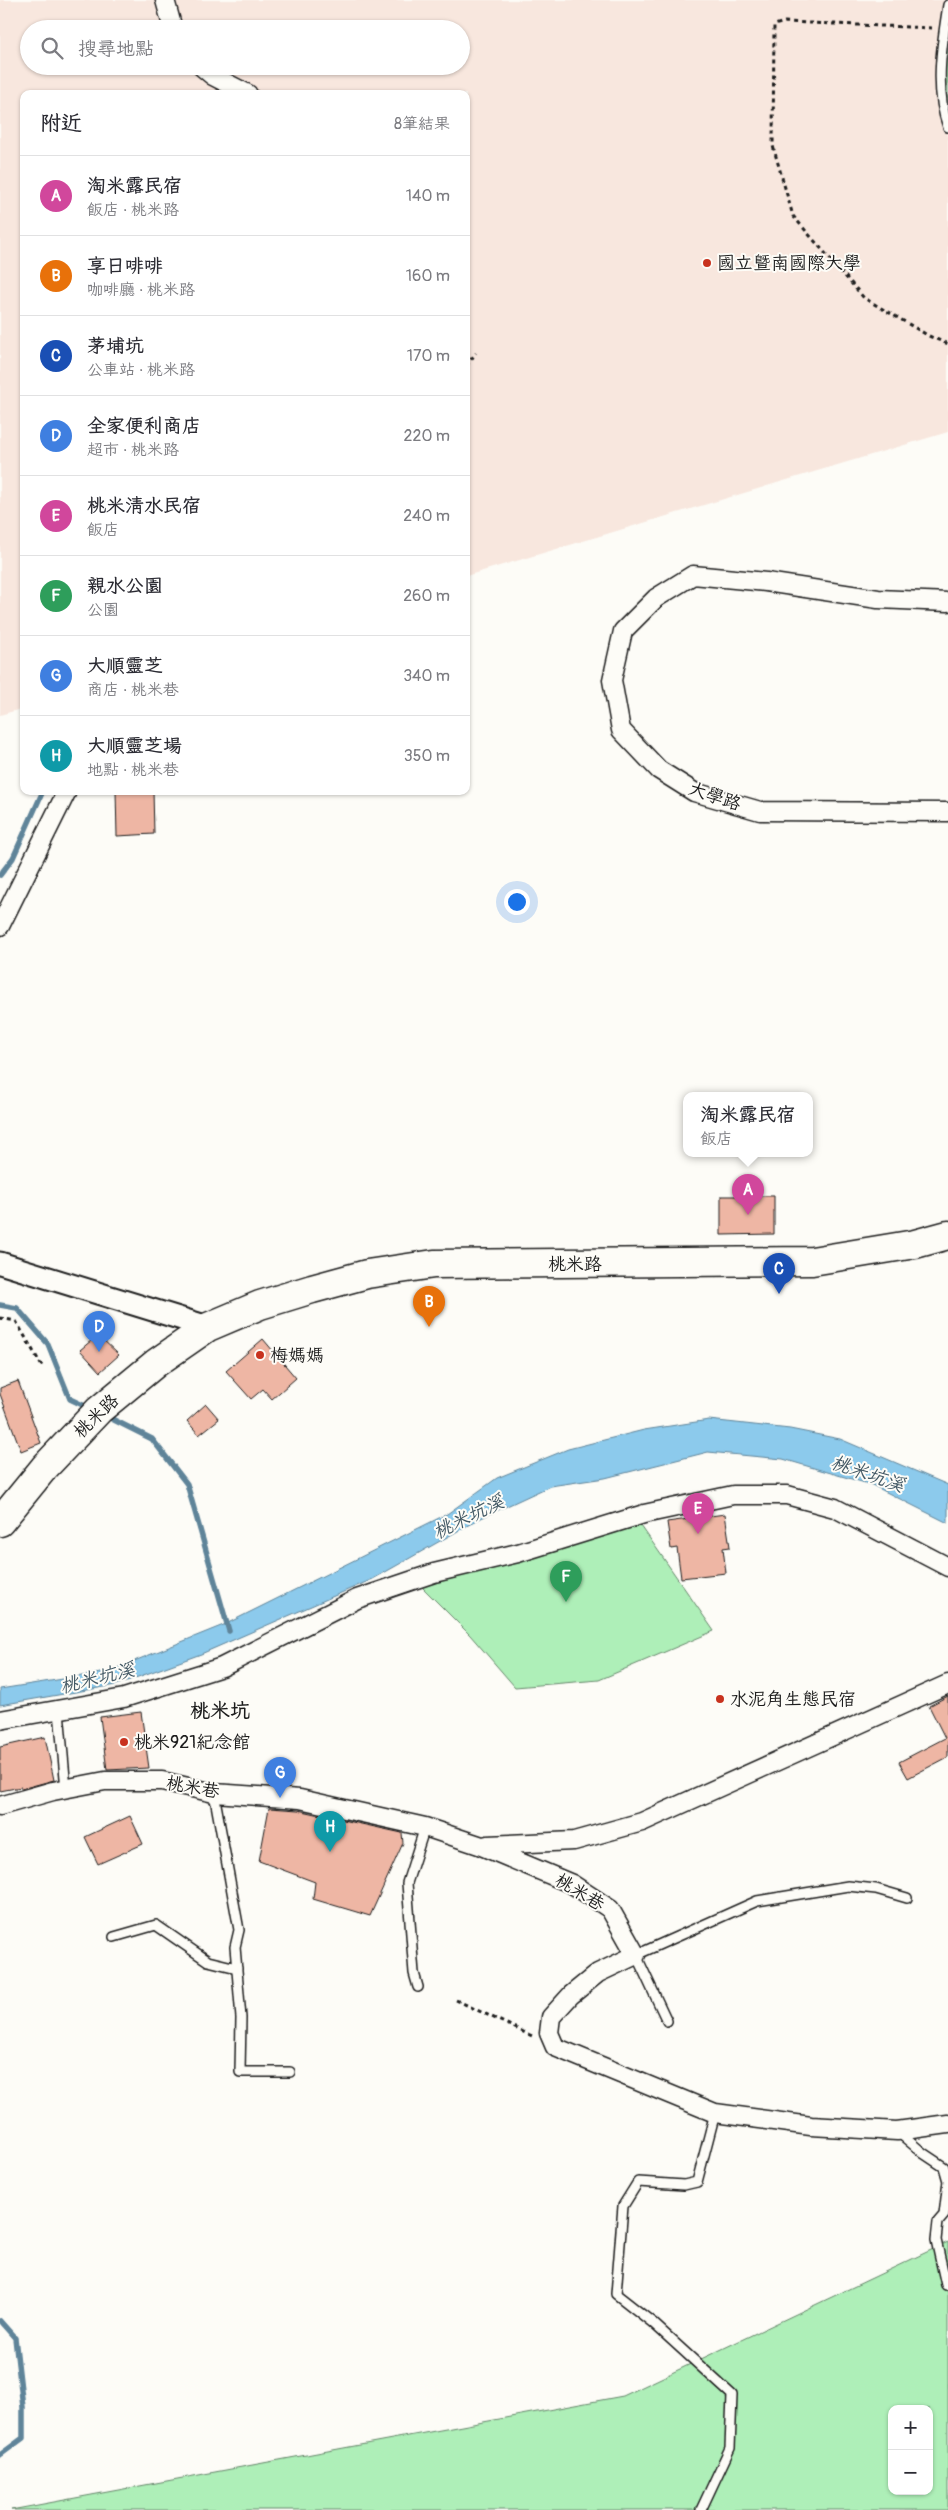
<!DOCTYPE html>
<html lang="zh-TW">
<meta charset="utf-8">
<style>
:root{--surface:#fff;--page:#f7f7f7;--text:#2b2b33;--muted:#7c7c81;--line:#e1e1e2;--accent:#1a73e8}
body{margin:0;font-family:Pangolin,"LXGW WenKai TC",sans-serif;background:var(--page);color:var(--text)}
.controls{position:absolute;right:15px;bottom:15px;display:grid;overflow:hidden;border-radius:10px;box-shadow:0 1px 4px #0004}
.controls button{width:45px;height:45px;display:grid;place-items:center;padding:0;border:0;border-bottom:1px solid var(--line);background:var(--surface);color:var(--text);font:25px sans-serif}
.you{position:absolute;left:516px;top:901px;width:18px;height:18px;margin:-12px;border:4px solid #fff;border-radius:50%;background:#1a73e8;box-shadow:0 0 0 8px #1a73e833}
.badge{display:grid;place-items:center;width:32px;height:32px;border-radius:50%;background:var(--accent);color:#fff;font-size:16px;font-weight:700}
.pin{position:absolute;translate:-50% -41px;filter:drop-shadow(0 1px 2px #0008)}
.pin::after{content:'';position:absolute;top:26px;width:18px;height:15px;background:inherit;clip-path:polygon(0 0,100% 0,50% 100%)}
.popup{position:absolute;left:683px;top:1092px;width:130px;height:65px;box-sizing:border-box;display:grid;place-content:center;border-radius:10px;background:var(--surface);filter:drop-shadow(0 1px 4px #0005);font-size:16px;white-space:nowrap;color:var(--muted)}
.popup b{font-size:19px;color:var(--text)}
.popup::after{content:'';position:absolute;left:50%;top:100%;margin-left:-10px;border:10px solid transparent;border-top-color:var(--surface)}
.list{margin:0;padding:0;list-style:none}
h2{display:flex;justify-content:space-between;align-items:center;height:65px;margin:0;padding:0 20px;font-size:21px}
h2 small{font-size:16px;font-weight:400;color:var(--muted)}
.list li{display:grid;grid-template-columns:32px 1fr auto;gap:15px;align-items:center;box-sizing:border-box;height:80px;padding:0 20px;border-top:1px solid var(--line)}
.list b{display:block;font-size:19px;white-space:nowrap}
.list p{margin:0;font-size:16px;white-space:nowrap;color:var(--muted)}
.list em{font-size:16px;font-style:normal;color:var(--muted)}
.icon{flex:none;width:28px;height:28px;fill:none;stroke:currentColor;stroke-width:2;stroke-linecap:round;stroke-linejoin:round}
.map{position:relative;flex:none;width:948px;height:2510px;overflow:hidden}
.search{position:absolute;background:var(--surface);box-shadow:0 1px 4px #0004;left:20px;top:20px;width:450px;height:55px;display:flex;align-items:center;gap:12px;box-sizing:border-box;padding:0 18px;border-radius:28px;color:var(--muted);font-size:19px}
.panel{position:absolute;background:var(--surface);box-shadow:0 1px 4px #0004;left:20px;top:90px;width:450px;height:705px;border-radius:10px}
.map>svg:first-child{display:block}
.built{fill:#f8e7de;fill-rule:evenodd}
.green{fill:#aeefb8;stroke:#65866a;fill-rule:evenodd}
.water{fill:#8ccaec;stroke:#5f8499}
.lines{fill:none;stroke-linecap:round;stroke-linejoin:round}
.stream{stroke:#5f8499;stroke-width:5.5}
.building{fill:#eeb6a4;stroke:#1c1c1c}
.service-casing{stroke:#1c1c1c;stroke-width:12}
.minor-casing{stroke:#1c1c1c;stroke-width:21}
.tertiary-casing{stroke:#1c1c1c;stroke-width:25}
.primary-casing{stroke:#1c1c1c;stroke-width:31}
.path{stroke:#1c1c1c;stroke-width:3;stroke-dasharray:4 4;stroke-linecap:butt}
.service{stroke:#fdfcf7;stroke-width:9}
.minor{stroke:#fdfcf7;stroke-width:18}
.tertiary{stroke:#fdfcf7;stroke-width:21}
.primary{stroke:#fdfcf7;stroke-width:28}
.poi-dot{fill:#c8321e;stroke:#fdfcf7;stroke-width:2}
.labels{text-anchor:middle;stroke-width:4;stroke-linejoin:round;paint-order:stroke}
.poi-label{font-size:18px;fill:#1c1c1c;stroke:#fdfcf7;text-anchor:start}
.street-label{font-size:18px;fill:#1c1c1c;stroke:#fdfcf7}
.water-label{font-size:19px;font-style:italic;fill:#435965;stroke:#fdfcf7}
.quarter-label{font-size:20px;font-weight:bold;fill:#1c1c1c;stroke:#fdfcf7}
</style>
<div class="map">
<svg width="948" height="2510" viewBox="0 0 948 2510">
<rect width="100%" height="100%" fill="#fdfcf7"/>
<filter id="ink" filterUnits="userSpaceOnUse"><feTurbulence type="fractalNoise" baseFrequency=".02" numOctaves="2"/><feDisplacementMap in="SourceGraphic" scale="10" xChannelSelector="R" yChannelSelector="G"/><feConvolveMatrix kernelMatrix="1 2 1 2 8 2 1 2 1" color-interpolation-filters="sRGB"/></filter>
<g filter="url(#ink)">
<path class="built" d="M0,0H948V432L466,576V94H24V708L0,715ZM29,29H461V66H29Z"/>
<path class="green" d="M948,33V112L946,108L944,59Z
M639,1523L714,1631L599,1680L515,1687L470,1635L418,1583Z
M948,2242V2510H11L623,2396ZM892,2409H929V2491H892Z"/>
<path class="water" d="M709,1420L790,1429L840,1439L948,1485V1523L872,1485L783,1459L708,1452L605,1478L550,1486L479,1519L373,1579L201,1654L116,1685L0,1705V1689L107,1672L226,1624L447,1514L497,1478L568,1449L644,1430Z"/>
<g class="lines">
<path class="stream" d="M0,875L13,858L43,791
M0,1305L17,1308L48,1344L70,1399L89,1408
M104,1415L152,1439L187,1484L229,1631
M0,2321L15,2338L23,2407V2438L0,2455"/>
</g>
<path class="building" d="M116,791H153L154,834L117,836Z
M721,1196H774V1234L721,1235Z
M98,1335L119,1355L100,1372L80,1350Z
M263,1339L296,1378L272,1399L263,1389L251,1399L226,1371Z
M18,1381L41,1443L21,1451L0,1394V1388Z
M206,1404L219,1419L199,1435L187,1421Z
M725,1514L730,1547L723,1548L726,1573L681,1578L677,1548L671,1549L667,1522Z
M948,1696V1757L908,1778L899,1762L945,1738L929,1706Z
M141,1712L149,1768L107,1770L100,1717Z
M45,1737L54,1780L21,1789V1787L0,1791V1747Z
M269,1808L298,1810L402,1833L403,1843L370,1916L313,1899L315,1882L259,1861Z
M130,1816L143,1844L98,1864L85,1837Z"/>
<g class="lines">
<g class="service-casing">
<path id="service" d="M948,5C942,44 934,88 948,127
M59,1711L66,1789
M214,1793L239,1930L235,1947L241,2018L240,2072H290
M114,1937L156,1925L208,1961L237,1968
M418,1987L414,1973L407,1883L425,1827
M667,2021L636,1955L757,1901L848,1886L876,1889L907,1898
M897,2131L923,2153L944,2167L948,2181L944,2215L938,2222L936,2240L946,2285
M701,2510L730,2448L732,2395L653,2323L616,2294L623,2206L638,2182L684,2185L697,2182L715,2113"/>
</g>
<g class="minor-casing">
<path id="minor" d="M165,0L173,29
M201,66L213,76L248,94
M948,602L878,599L766,582L693,575L656,598L623,631L612,680L621,730L659,770L694,792L760,811L948,812
M0,926L67,791
M0,1720L124,1698L222,1667L357,1599L434,1573L518,1553L644,1514L733,1495H787L835,1508L948,1567
M0,1806L53,1791L105,1781H162L214,1793L300,1799L425,1827L479,1845L572,1884L610,1909L636,1955L598,1973L571,1995L551,2017L549,2033L555,2047L715,2113L811,2126L897,2131L948,2124
M487,1845L574,1841L642,1822L948,1684"/>
</g>
<g class="tertiary-casing">
<path id="tertiary" d="M0,1263L208,1327"/>
</g>
<g class="primary-casing">
<path id="primary" d="M0,1522L44,1468L99,1410L156,1363L208,1327L260,1305L312,1289L367,1274L434,1264L812,1261L915,1244L948,1235"/>
</g>
<path class="path" d="M932,28L785,22L774,25L773,146L793,216L864,298L929,336L948,344
M466,366L476,353
M0,1318L16,1321L43,1368
M456,2000L532,2036"/>
<use href="#service" class="service"/>
<use href="#minor" class="minor"/>
<use href="#tertiary" class="tertiary"/>
<use href="#primary" class="primary"/>
</g>
</g>
<g class="poi-dot">
<circle cx="707" cy="263" r="5"/>
<circle cx="260" cy="1355" r="5"/>
<circle cx="720" cy="1699" r="5"/>
<circle cx="124" cy="1742" r="5"/>
</g>
<g class="labels">
<g class="poi-label">
<text x="717" y="269">國立暨南國際大學</text>
<text x="270" y="1361">梅媽媽</text>
<text x="730" y="1705">水泥角生態民宿</text>
<text x="134" y="1748">桃米921紀念館</text>
</g>
<g class="street-label">
<text transform="translate(715 796) rotate(19)" y="6">大學路</text>
<text x="575" y="1270">桃米路</text>
<text transform="translate(96 1416) rotate(-44)" y="6">桃米路</text>
<text transform="translate(193 1787) rotate(10)" y="6">桃米巷</text>
<text transform="translate(580 1892) rotate(31)" y="6">桃米巷</text>
</g>
<g class="water-label">
<text transform="translate(868 1473) rotate(19)" y="7">桃米坑溪</text>
<text transform="translate(468 1516) rotate(-26)" y="7">桃米坑溪</text>
<text transform="translate(97 1677) rotate(-14)" y="7">桃米坑溪</text>
</g>
<g class="quarter-label">
<text x="220" y="1717">桃米坑</text>
</g>
</g>
</svg>
<div class="controls">
<button>+</button>
<button>−</button>
</div>
<div class="you"></div>
<div class="pin badge" style="left:748px;top:1215px;background:#d1479c">A</div>
<div class="popup"><b>淘米露民宿</b>飯店</div>
<div class="pin badge" style="left:429px;top:1327px;background:#e8710a">B</div>
<div class="pin badge" style="left:779px;top:1294px;background:#1a4fb4">C</div>
<div class="pin badge" style="left:99px;top:1352px;background:#3f7fe0">D</div>
<div class="pin badge" style="left:698px;top:1534px;background:#d1479c">E</div>
<div class="pin badge" style="left:566px;top:1602px;background:#2e9e5b">F</div>
<div class="pin badge" style="left:280px;top:1798px;background:#3f7fe0">G</div>
<div class="pin badge" style="left:330px;top:1852px;background:#0f9aa8">H</div>
<div class="search"><svg class="icon" aria-label="search" viewBox="0 0 24 24"><circle cx="10" cy="10" r="6"/><path d="M15 15l6 6"/></svg>搜尋地點</div>
<section class="panel">
<h2>附近<small>8筆結果</small></h2>
<ul class="list">
<li><span class="badge" style="background:#d1479c">A</span><div><b>淘米露民宿</b><p>飯店 · 桃米路</p></div><em>140 m</em></li>
<li><span class="badge" style="background:#e8710a">B</span><div><b>享日啡啡</b><p>咖啡廳 · 桃米路</p></div><em>160 m</em></li>
<li><span class="badge" style="background:#1a4fb4">C</span><div><b>茅埔坑</b><p>公車站 · 桃米路</p></div><em>170 m</em></li>
<li><span class="badge" style="background:#3f7fe0">D</span><div><b>全家便利商店</b><p>超市 · 桃米路</p></div><em>220 m</em></li>
<li><span class="badge" style="background:#d1479c">E</span><div><b>桃米清水民宿</b><p>飯店</p></div><em>240 m</em></li>
<li><span class="badge" style="background:#2e9e5b">F</span><div><b>親水公園</b><p>公園</p></div><em>260 m</em></li>
<li><span class="badge" style="background:#3f7fe0">G</span><div><b>大順靈芝</b><p>商店 · 桃米巷</p></div><em>340 m</em></li>
<li><span class="badge" style="background:#0f9aa8">H</span><div><b>大順靈芝場</b><p>地點 · 桃米巷</p></div><em>350 m</em></li>
</ul>
</section>
</div>
